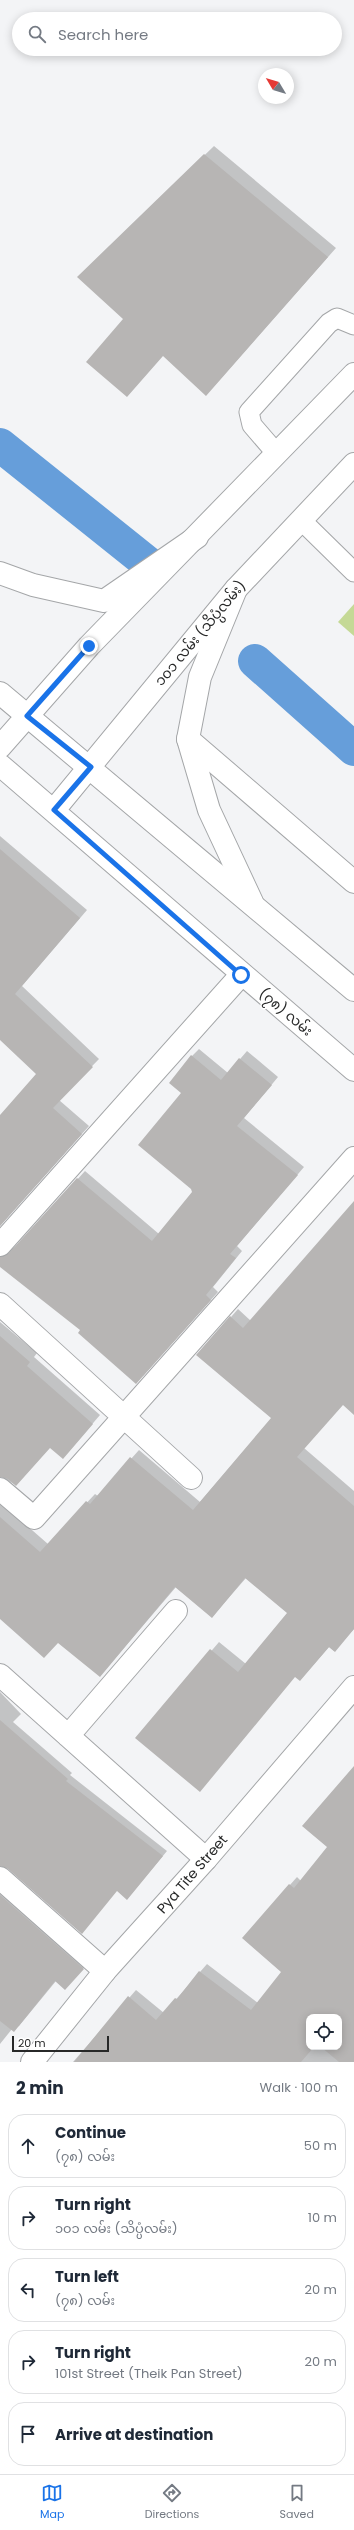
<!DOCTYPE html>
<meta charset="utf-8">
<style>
:root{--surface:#fff;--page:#f6f6f7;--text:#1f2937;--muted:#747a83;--line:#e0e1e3;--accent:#1a73e8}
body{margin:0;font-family:Poppins,"Noto Sans Myanmar",sans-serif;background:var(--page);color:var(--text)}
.controls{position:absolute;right:12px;bottom:12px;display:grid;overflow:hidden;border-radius:8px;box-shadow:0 2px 10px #0003}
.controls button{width:36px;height:36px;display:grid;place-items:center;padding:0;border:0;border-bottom:1px solid var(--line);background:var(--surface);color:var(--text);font:20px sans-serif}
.compass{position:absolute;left:258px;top:68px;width:36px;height:36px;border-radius:50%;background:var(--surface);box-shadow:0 2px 10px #0003;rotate:308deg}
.scale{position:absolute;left:12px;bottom:10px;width:97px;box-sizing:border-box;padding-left:4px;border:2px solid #272828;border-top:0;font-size:11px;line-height:14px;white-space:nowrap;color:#272828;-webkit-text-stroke:3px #fff;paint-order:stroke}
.stop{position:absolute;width:12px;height:12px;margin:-9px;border:3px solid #1a73e8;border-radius:50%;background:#fff}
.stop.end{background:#1a73e8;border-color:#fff;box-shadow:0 1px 4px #0008}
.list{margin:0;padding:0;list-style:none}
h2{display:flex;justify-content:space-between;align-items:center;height:52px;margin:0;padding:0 16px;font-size:17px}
h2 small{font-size:13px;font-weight:400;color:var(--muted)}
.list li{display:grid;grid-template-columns:26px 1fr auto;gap:12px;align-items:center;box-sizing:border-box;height:64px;margin:0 8px 8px;padding:0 8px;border:1px solid var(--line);border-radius:16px}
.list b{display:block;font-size:15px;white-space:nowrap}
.list p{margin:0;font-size:13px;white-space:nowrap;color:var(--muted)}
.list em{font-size:13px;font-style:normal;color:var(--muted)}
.icon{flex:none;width:22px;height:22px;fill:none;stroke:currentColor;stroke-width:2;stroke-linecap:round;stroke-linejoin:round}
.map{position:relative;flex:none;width:354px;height:2062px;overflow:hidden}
.search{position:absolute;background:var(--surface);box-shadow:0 2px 10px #0003;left:12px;right:12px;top:12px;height:44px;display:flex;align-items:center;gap:10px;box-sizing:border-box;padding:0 14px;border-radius:22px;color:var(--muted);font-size:15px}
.sheet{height:412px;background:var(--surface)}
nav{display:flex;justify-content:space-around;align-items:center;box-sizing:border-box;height:56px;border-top:1px solid var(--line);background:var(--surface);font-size:11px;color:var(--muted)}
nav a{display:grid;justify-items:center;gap:2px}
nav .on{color:var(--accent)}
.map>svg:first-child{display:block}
.green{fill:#c5d996}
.shadow{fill:#0003;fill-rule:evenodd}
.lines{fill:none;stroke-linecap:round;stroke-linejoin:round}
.canal{stroke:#669eda;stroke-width:34}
.building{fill:#b7b5b4}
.service-casing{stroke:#a4a6a8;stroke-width:21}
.minor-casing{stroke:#a4a6a8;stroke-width:24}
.tertiary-casing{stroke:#a4a6a8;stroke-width:24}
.primary-casing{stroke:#a4a6a8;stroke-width:24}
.trunk-casing{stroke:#a4a6a8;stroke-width:24}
.service{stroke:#fff;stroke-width:19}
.minor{stroke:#fff;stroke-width:22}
.tertiary{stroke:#fff;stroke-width:22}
.primary{stroke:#fff;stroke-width:22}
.trunk{stroke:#fff;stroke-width:22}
.route{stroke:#1a73e8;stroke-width:5}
.labels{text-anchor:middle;stroke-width:3;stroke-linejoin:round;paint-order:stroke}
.street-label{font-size:14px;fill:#272828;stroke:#fff}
</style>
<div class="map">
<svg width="354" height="2062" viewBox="0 0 354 2062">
<rect width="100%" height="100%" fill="#f3f4f6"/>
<path class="green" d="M354,604V636L338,622Z"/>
<path class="shadow" d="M214,146L336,248L215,385L163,355L127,396L124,319L79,277Z
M0,836L87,910L22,986L99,1059L59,1100L89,1126L0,1226V1117L38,1074L0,1039Z
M199,1049L228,1073L247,1051L278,1077L244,1118L304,1167L237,1246L242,1251L213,1287L218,1292L143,1376L0,1265V1246L5,1251L16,1247L85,1171L159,1234L193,1192L182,1093L192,1056Z
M354,1203V1413L343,1404L304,1448L354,1491V1629L334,1651L329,1647L300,1680L296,1676L137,1738L219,1642L246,1664L288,1613L246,1578L212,1617L176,1587L100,1676L58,1642L0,1617V1490L1,1503L48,1544L95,1494L98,1496L139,1450L200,1502L272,1418L231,1317L238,1309L251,1321Z
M0,1322L37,1353L34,1357L100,1415L70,1450L50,1447L16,1485L0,1476Z
M0,1692L21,1714L13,1722L72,1773L70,1775L167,1851L127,1899L117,1890L0,1866Z
M354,1778V2062H73L136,1990L164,2013L207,1964L258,2003L282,1972L243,1938L297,1877L301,1881L329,1846ZM309,2017H339V2047H309Z
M0,1885L88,1963L70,1983L56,1981L19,2026L12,2029L0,2044Z"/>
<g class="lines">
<path class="canal" d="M0,445L150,565
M255,661L354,749"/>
</g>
<path class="building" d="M204,154L328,257L206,396L163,356L127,397L86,362L123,319L77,277Z
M0,849L80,918L15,994L93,1067L53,1108L82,1134L0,1226V1115L36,1074L0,1040Z
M191,1055L221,1080L239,1058L272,1085L237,1126L298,1175L230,1254L236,1258L206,1295L211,1300L136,1384L78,1333L80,1330L0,1267V1257L9,1253L77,1178L152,1241L192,1192L191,1189L138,1145L181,1093L169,1083Z
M354,1201V1415L343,1405L297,1457L354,1506V1629L335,1652L329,1647L300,1681L295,1677L200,1792L135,1738L210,1649L238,1672L287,1613L245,1578L212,1618L175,1587L100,1677L58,1643L44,1658L0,1619V1517L40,1552L86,1501L90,1504L130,1457L193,1510L271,1418L196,1355L230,1316L243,1328Z
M0,1336L30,1362L27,1366L93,1424L63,1459L50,1448L16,1486L8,1479L0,1477Z
M0,1720L68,1779L66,1781L163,1856L127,1900L117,1891L82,1934L8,1869L0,1866Z
M354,1766V2062H339L321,2047H339V2017H309V2047H314L301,2062H74L128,1996L156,2020L175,1998L177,1999L199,1971L251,2010L281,1972L242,1938L289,1884L294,1888L327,1847L302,1826Z
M0,1895L84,1969L65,1990L55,1981L14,2032L0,2021Z"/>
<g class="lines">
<g class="service-casing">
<path id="service" d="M277,454L252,425L249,412L329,323L337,318L354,325
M302,521L354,572"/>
</g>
<g class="minor-casing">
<path id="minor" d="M188,739L354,882
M0,1245L241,975
M0,1304L191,1478
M0,1489L34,1518L354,1158
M0,1675L206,1859
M68,1736L176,1611
M0,1878L105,1971"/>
</g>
<g class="tertiary-casing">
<path id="tertiary" d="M32,2062L105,1971L206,1859L354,1687"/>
</g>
<g class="primary-casing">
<path id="primary" d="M0,693L354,990
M0,747L89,646L354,374
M0,765L354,1070
M54,810L236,589L354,464"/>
</g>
<g class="trunk-casing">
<path id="trunk" d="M0,573L33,585L104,601L197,537
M236,589L200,677L188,739L209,810L252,902"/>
</g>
<use href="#service" class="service"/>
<use href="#minor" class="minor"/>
<use href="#tertiary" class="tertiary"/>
<use href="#primary" class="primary"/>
<use href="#trunk" class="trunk"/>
</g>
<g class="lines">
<path class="route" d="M89,646L27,716L91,767L54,810L241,975"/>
</g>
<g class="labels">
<g class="street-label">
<text transform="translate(200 633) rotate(-50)" y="5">၁၀၁ လမ်း (သိပ္ပံလမ်း)</text>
<text transform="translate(286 1012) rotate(40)" y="5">(၇၈) လမ်း</text>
<text transform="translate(192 1874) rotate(-49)" y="5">Pya Tite Street</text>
</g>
</g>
</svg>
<div class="controls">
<button><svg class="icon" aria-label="locate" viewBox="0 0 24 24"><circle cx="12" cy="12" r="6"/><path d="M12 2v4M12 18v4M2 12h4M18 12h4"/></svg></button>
</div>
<svg class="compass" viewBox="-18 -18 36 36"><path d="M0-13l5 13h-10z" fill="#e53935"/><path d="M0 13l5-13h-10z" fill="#747a83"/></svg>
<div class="scale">20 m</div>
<div class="stop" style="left:241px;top:975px"></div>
<div class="stop end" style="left:89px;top:646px"></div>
<div class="search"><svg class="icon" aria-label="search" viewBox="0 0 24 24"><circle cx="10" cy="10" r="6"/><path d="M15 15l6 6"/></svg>Search here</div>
</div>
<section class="sheet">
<h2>2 min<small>Walk · 100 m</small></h2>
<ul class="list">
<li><svg class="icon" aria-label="ahead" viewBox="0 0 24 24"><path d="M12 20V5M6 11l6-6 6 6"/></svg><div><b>Continue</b><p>(၇၈) လမ်း</p></div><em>50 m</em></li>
<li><svg class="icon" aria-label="right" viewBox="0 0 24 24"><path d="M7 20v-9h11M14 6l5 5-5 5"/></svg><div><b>Turn right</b><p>၁၀၁ လမ်း (သိပ္ပံလမ်း)</p></div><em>10 m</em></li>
<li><svg class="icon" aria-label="left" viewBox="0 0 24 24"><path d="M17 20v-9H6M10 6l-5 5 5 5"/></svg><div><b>Turn left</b><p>(၇၈) လမ်း</p></div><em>20 m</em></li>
<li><svg class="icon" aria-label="right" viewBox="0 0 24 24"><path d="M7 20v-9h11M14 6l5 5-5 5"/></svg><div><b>Turn right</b><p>101st Street (Theik Pan Street)</p></div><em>20 m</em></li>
<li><svg class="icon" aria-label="arrive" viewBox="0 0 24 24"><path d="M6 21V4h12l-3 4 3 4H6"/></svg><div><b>Arrive at destination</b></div></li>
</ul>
</section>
<nav>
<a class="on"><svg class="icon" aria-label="map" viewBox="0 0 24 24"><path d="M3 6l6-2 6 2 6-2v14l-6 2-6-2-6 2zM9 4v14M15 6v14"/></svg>Map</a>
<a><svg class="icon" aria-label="directions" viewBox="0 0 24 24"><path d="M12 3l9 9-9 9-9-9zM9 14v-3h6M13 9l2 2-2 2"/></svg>Directions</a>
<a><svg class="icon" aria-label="saved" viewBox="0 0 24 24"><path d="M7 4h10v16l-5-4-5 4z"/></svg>Saved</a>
</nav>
